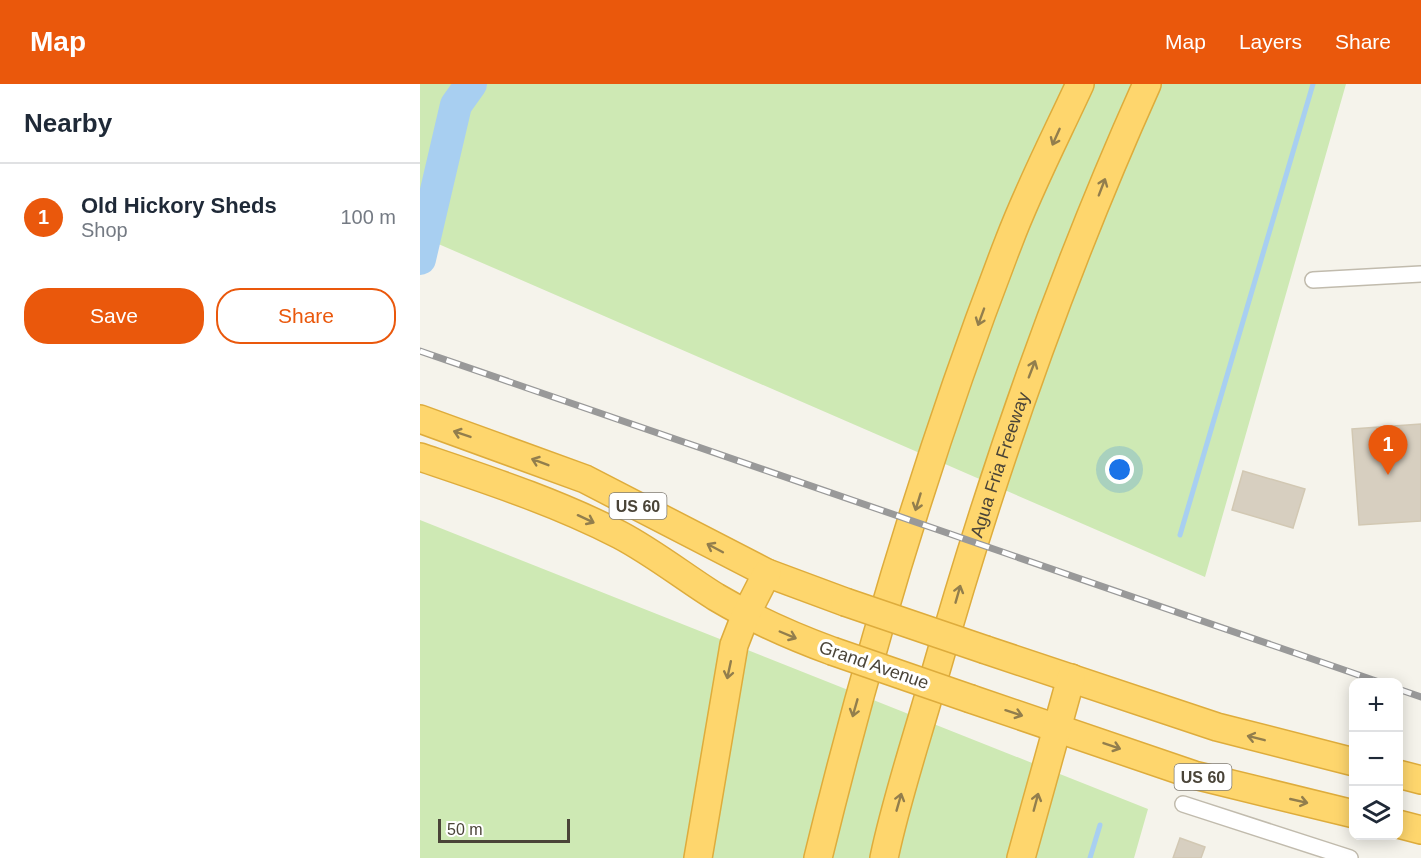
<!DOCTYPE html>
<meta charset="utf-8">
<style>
:root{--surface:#fff;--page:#f2f2f3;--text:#1f2937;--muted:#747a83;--line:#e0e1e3;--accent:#ea580c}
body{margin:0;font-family:Helvetica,sans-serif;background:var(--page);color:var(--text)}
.controls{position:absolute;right:18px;bottom:18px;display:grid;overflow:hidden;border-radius:12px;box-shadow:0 3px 15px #0003}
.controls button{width:54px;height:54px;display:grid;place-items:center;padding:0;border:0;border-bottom:2px solid var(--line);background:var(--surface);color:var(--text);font:30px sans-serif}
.scale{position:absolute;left:18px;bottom:15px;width:132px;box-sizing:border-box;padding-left:6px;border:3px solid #4a4438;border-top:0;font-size:16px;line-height:21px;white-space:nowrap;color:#4a4438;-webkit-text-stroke:4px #fff;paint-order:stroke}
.you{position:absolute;left:700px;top:386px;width:21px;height:21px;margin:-15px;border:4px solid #fff;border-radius:50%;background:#1a73e8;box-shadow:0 0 0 9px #1a73e833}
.badge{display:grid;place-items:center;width:39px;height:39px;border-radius:50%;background:var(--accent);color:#fff;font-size:20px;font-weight:700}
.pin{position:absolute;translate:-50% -50px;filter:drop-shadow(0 2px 3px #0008)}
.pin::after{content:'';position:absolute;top:32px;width:21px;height:18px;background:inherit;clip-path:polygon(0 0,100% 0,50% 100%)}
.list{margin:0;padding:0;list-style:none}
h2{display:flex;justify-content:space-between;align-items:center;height:78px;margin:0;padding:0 24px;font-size:26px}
h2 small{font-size:20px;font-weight:400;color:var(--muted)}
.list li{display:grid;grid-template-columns:39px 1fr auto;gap:18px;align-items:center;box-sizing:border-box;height:108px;padding:0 24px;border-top:2px solid var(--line)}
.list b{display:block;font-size:22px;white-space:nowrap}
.list p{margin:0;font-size:20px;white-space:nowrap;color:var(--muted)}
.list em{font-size:20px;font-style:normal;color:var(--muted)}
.actions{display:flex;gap:12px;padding:18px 24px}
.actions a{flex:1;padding:14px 0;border:2px solid var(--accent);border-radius:24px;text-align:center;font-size:21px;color:var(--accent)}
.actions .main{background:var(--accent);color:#fff}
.icon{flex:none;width:33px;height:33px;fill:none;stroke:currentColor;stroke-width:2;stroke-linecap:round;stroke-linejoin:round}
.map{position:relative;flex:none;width:1001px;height:774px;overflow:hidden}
header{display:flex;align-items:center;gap:36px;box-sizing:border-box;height:84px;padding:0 30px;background:var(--accent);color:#fff}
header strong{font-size:28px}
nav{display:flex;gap:33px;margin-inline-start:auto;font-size:21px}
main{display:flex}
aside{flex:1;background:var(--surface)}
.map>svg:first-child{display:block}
.green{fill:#cee9b4}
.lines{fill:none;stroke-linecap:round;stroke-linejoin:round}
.stream{stroke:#a8cff1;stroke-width:5}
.river{stroke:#a8cff1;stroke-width:32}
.building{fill:#d7cfc0;stroke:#d2c8b3;stroke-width:1.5}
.street-casing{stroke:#c1bbad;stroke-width:18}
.highway-casing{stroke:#deac3c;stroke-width:30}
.street{stroke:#fff;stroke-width:15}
.highway{stroke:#fed66d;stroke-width:27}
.rail-casing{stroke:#999;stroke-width:7}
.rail{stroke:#fff;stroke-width:4.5;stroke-dasharray:14;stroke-linecap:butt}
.highway-bridge-casing{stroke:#deac3c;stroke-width:30;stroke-linecap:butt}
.highway-bridge{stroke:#fed66d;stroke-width:27}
.oneway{stroke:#927e4d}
.labels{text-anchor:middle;stroke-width:6;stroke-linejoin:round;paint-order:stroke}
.shield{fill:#fff;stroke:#807c74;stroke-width:1.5}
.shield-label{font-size:16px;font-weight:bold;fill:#4a4438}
.street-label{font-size:18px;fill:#4a4438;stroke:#fff}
</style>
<header>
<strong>Map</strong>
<nav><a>Map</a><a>Layers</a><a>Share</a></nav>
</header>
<main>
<aside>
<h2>Nearby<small></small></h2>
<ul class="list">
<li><span class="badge">1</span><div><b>Old Hickory Sheds</b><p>Shop</p></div><em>100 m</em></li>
</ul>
<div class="actions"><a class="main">Save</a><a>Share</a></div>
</aside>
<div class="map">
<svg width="1001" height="774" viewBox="0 0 1001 774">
<rect width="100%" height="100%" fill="#f5f3eb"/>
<path class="green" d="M0,0H926L785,493L0,152Z
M0,436L728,725L714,774H0Z"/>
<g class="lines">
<path class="stream" d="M0,172L1,173
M760,451L893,0
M670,774L680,741"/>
<path class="river" d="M0,175L36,21L51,0"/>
</g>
<path class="building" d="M1001,340V437L939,441L932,345Z
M823,387L885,405L873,444L812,426Z
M760,754L785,763L781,774H753Z"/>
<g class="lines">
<g class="street-casing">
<path id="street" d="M893,196L1001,190
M763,720L930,774"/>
</g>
<g class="highway-casing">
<g id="highway">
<path d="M0,335L165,395L347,489L425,518"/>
<path d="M0,373C68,396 136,418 200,451C234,469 264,493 296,513C333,535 371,552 412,567"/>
<path d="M566,566L797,643L934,678"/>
<path d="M551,615L774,691L934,730"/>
<path d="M978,690L1001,696"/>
<path d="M978,740L1001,746"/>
<path d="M278,774L314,561L326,530L347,489"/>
<path d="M398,774C449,565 511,358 589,157C609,104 636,52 660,0"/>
<path id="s1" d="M464,774C477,712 498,651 515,590C572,389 641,191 727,0"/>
<path d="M601,774L651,594"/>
</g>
</g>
<use href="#street" class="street"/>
<use href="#highway" class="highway"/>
<g class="rail-casing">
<path id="rail" d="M0,267L959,598
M978,605L1001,613"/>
</g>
<use href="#rail" class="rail"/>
<g class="highway-bridge-casing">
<path id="highway-bridge" d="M425,518L566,566
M412,567L551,615"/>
</g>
<use href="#highway-bridge" class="highway-bridge"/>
</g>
<defs><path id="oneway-shaft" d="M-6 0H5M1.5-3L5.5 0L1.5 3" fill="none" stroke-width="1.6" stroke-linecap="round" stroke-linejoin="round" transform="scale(1.5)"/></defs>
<g class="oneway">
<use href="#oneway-shaft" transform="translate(636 53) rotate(114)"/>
<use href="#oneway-shaft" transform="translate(682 103) rotate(-69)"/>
<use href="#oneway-shaft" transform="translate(561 233) rotate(110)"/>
<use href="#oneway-shaft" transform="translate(612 285) rotate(-69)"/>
<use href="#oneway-shaft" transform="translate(42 350) rotate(-161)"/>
<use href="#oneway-shaft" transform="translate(120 378) rotate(-159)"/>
<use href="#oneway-shaft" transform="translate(498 418) rotate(107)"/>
<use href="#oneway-shaft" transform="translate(166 435) rotate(25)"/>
<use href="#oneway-shaft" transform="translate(295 464) rotate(-152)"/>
<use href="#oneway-shaft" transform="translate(538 510) rotate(-74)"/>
<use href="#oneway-shaft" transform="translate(368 551) rotate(23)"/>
<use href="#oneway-shaft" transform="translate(309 586) rotate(102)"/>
<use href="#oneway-shaft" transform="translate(435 624) rotate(106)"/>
<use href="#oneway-shaft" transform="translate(594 629) rotate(18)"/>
<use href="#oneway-shaft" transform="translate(836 654) rotate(-166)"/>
<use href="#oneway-shaft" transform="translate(692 662) rotate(19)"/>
<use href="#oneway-shaft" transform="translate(879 717) rotate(13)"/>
<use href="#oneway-shaft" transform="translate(479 718) rotate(-74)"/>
<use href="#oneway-shaft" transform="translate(616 718) rotate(-75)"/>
</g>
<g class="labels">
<g class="shield">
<rect x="189.5" y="409" width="57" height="26" rx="4.5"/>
<rect x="754.5" y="680" width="57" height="26" rx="4.5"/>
</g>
<g class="shield-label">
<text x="218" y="428">US 60</text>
<text x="783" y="699">US 60</text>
</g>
<g class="street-label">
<text dy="6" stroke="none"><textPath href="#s1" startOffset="410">Agua Fria Freeway</textPath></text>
<text transform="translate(454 581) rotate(19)" y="6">Grand Avenue</text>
</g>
</g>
</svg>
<div class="controls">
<button>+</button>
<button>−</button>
<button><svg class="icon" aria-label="layers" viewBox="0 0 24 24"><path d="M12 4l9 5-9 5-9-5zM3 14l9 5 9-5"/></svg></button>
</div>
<div class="scale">50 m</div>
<div class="you"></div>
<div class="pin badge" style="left:968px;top:391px">1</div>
</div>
</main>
